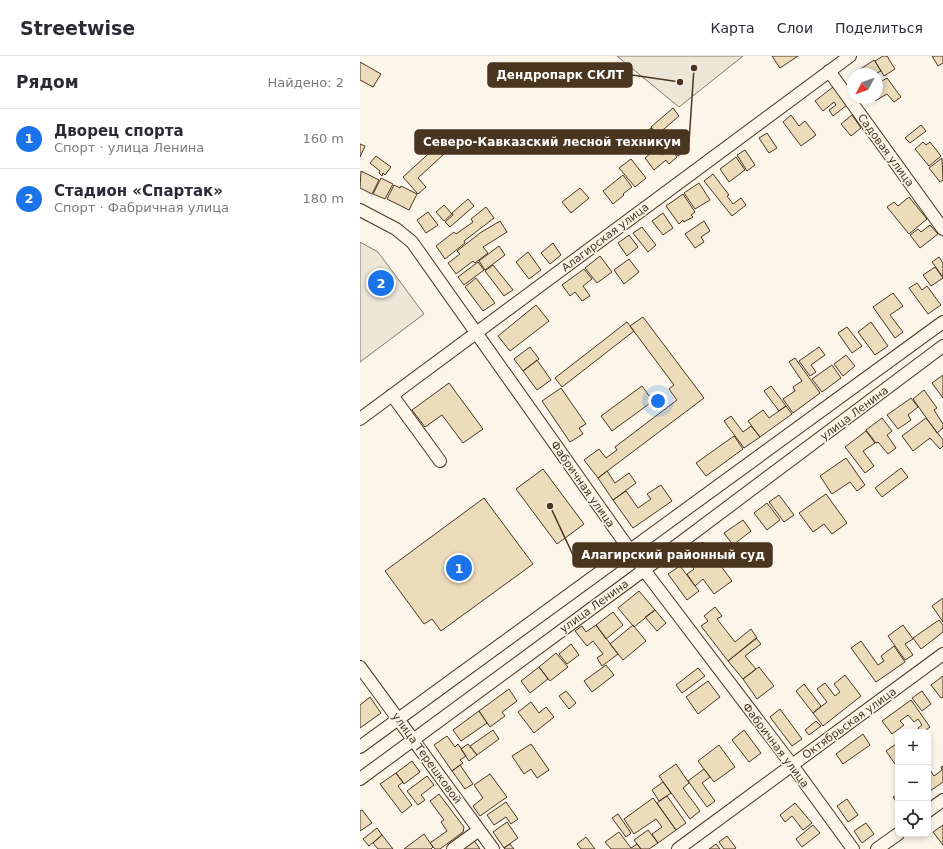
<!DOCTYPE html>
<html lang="ru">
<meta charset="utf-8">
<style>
:root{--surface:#fff;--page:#f7f7f7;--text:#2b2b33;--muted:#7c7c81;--line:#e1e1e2;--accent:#1a73e8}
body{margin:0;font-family:"DejaVu Sans",sans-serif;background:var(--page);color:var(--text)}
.controls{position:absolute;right:12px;bottom:12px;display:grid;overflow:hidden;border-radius:8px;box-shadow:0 2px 6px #0003}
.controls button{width:36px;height:36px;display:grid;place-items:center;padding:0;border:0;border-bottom:1px solid var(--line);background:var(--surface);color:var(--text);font:20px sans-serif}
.compass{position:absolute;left:487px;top:12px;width:36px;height:36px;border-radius:50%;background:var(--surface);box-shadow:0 2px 6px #0003;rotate:229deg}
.you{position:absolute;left:298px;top:345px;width:14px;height:14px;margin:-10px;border:3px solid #fff;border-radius:50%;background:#1a73e8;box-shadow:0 0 0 6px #1a73e833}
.badge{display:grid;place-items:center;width:26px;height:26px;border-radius:50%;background:var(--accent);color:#fff;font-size:13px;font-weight:700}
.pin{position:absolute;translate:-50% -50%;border:2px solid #fff;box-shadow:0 1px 4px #0006}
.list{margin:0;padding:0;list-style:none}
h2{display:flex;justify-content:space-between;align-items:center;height:52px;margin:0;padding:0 16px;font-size:17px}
h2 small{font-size:13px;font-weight:400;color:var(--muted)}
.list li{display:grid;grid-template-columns:26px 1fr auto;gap:12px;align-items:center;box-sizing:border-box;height:60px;padding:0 16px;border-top:1px solid var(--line)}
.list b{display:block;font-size:15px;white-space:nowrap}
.list p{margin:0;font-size:13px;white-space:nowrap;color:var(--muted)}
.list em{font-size:13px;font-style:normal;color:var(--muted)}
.icon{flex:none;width:22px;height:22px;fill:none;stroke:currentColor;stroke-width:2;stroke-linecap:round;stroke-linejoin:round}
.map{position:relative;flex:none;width:583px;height:793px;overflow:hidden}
header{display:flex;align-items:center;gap:24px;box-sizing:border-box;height:56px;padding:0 20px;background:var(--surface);border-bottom:1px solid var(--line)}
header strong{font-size:19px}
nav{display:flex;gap:22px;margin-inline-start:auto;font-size:14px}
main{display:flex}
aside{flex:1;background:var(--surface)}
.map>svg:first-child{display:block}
.green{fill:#ede6d9;stroke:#887966}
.building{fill:#ecdcbc;stroke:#4a3520}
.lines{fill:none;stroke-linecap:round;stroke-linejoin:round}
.minor-casing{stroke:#4a3520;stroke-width:14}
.minor{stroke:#fbf6e9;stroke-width:12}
.labels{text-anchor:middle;stroke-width:3;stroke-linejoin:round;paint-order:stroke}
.street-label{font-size:11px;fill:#4a3520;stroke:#fbf6e9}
.leader{fill:none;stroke:#4a3520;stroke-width:1.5}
.callout-dot{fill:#4a3520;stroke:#fbf6e9;stroke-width:1.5}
.callout{fill:#4a3520;stroke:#4a3520;stroke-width:1.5}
.callout-label{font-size:12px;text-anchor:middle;font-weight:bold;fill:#fff}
</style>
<header>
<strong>Streetwise</strong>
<nav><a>Карта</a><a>Слои</a><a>Поделиться</a></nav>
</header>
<main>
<aside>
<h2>Рядом<small>Найдено: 2</small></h2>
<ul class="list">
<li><span class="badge">1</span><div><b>Дворец спорта</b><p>Спорт · улица Ленина</p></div><em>160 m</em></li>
<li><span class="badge">2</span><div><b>Стадион «Спартак»</b><p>Спорт · Фабричная улица</p></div><em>180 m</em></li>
</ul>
</aside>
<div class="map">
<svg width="583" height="793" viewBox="0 0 583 793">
<rect width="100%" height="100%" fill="#fbf6e9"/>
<path class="green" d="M257,0H383L319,51Z
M0,186L18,196L64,258L0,306Z"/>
<path class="building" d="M412,0H438L420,12Z
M523,0H527L535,13L524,20L515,5Z
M572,0H583V7L578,10Z
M514,4L521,15L517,17L522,25L527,22L541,41L534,46L527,38L515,45L513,42H517V18H498L496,16Z
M0,6L21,18L13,31L0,24Z
M473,31L487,49L473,60L469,54L476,49L474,46L463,55L455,45Z
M313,52L319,60L297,79L291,71Z
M431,59L439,70L445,65L456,79L441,90L423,66Z
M492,59L501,72L491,80L481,68Z
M561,69L566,75L550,87L545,82Z
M291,72L297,79L282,92L276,85Z
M407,77L417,92L409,97L399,82Z
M315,79L327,93L318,100L306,86Z
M563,86L566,89L570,86L581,100L569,110L555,93Z
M0,88L5,90L0,101Z
M77,90L84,98L58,122L66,131L58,138L43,121Z
M297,92L302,99L311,92L317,101L309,108L306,104L294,114L285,102Z
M385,94L395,109L387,115L377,99Z
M16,100L31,111L25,119L23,117L22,120L19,117L20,115L10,107Z
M376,101L385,114L369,126L360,113Z
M582,102L583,124L580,126L569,112Z
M271,103L286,122L275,131L259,112Z
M1,115L19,124L12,138L0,132Z
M353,118L369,139L367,140L373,148L381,142L386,149L372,160L344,125Z
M263,119L272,131L263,138L264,139L253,148L243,135Z
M21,122L33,128L25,143L13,138Z
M339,127L350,144L335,153L324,137Z
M34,129L40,132L41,130L57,138L49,154L27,143Z
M220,132L229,142L211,157L202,146Z
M323,138L335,156L331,159L333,161L324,166L323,164L319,168L306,150Z
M549,141L567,163L549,178L527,151L534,146L538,150Z
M108,143L114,150L90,171L85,166L93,159L92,157Z
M84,149L92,158L84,165L76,156Z
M126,151L134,162L104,185L105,187L85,203L76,190L94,176L96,178L113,166L111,163Z
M68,156L78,169L66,177L57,164Z
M303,157L313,172L303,179L292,165Z
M140,165L147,176L123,191L128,197L115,207L113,205L96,218L88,207L100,198L97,195L120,177Z
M344,165L350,175L341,181L344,186L335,192L325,178Z
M570,169L578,178L560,192L550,179L558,173L561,176Z
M282,171L296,189L288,196L273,177Z
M269,179L278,191L267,200L258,187Z
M193,187L201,199L190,208L181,197Z
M139,190L145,199L125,214L119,205Z
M168,196L181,214L169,223L156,206Z
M240,200L252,216L237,227L225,212Z
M579,201L583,207V221L572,206Z
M269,203L279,216L264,228L254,214Z
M118,206L124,214L104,229L98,221Z
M133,209L153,234L144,240L125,215Z
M575,211L583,222L571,230L563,219Z
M224,213L232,223L223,230L230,240L222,245L215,236L210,240L202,229Z
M116,222L135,247L123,255L105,231Z
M557,227L562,234L567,230L581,249L568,258L549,232Z
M533,237L543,250L530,259L543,276L535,282L513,251Z
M176,249L189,265L150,295L138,280Z
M283,261L344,342L238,422L224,404L239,393L246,402L257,394L255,391L317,344L309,333L314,329L270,270Z
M267,266L274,275L202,331L195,322Z
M511,266L528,290L515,299L498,276Z
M487,271L502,290L492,297L478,277Z
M170,291L179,303L163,315L154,303Z
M459,291L465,299L451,309L456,316L450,320L439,305Z
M486,299L495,310L483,320L474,308Z
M435,302L460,337L433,357L423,343L435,335L433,331L442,325L429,306Z
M177,304L191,324L177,334L163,315Z
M472,309L481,322L462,336L452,323Z
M583,319V342L572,327Z
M89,327L123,373L103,387L82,359L65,371L52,354Z
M282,330L293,345L252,375L241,360Z
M411,330L426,350L419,355L404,335Z
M201,332L226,368L219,372L223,378L210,386L182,345Z
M564,334L577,352L574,354L583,368V372L577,377L553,343Z
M551,342L558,351L548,359L551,364L538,373L527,359Z
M426,350L432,358L400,381L388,365L403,354L409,362Z
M371,360L383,376L391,370L400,381L384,392L364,365Z
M522,362L532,375L527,379L536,392L528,398L518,386L516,387L506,374Z
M566,362L583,384V390L580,393L570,382L553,395L542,380Z
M506,375L515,387L503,395L514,410L505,417L485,391Z
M374,380L383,393L346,420L336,407Z
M486,402L505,429L497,435L490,426L472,438L460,420Z
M541,412L548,421L522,441L515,432Z
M183,413L224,468L197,488L156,433Z
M247,415L255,427L269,417L276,427L253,444L238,422Z
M301,429L312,445L273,472L253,444L266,435L278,452L291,443L287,438Z
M466,438L487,467L472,478L464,468L453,476L439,457Z
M419,439L434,459L424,466L409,446Z
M124,442L173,508L81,575L72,563L64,568L25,515Z
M407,447L420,464L407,474L394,457Z
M383,464L391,475L373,489L364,477Z
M343,486L372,525L354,538L343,523L335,530L327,518L334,513L324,499Z
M320,510L339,535L327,544L308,518Z
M279,535L295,554L274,571L258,552Z
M583,542V566L572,550Z
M355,551L362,560L357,563L375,586L391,573L397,582L368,605L341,570L348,565L344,560Z
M295,554L306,567L297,575L285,561Z
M253,556L263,569L246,583L236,569Z
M579,564L583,569V576L561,593L553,582Z
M236,569L258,598L242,610L237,602L243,598L233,585L227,590L215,575L222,570L226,576Z
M273,569L286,585L263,604L250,588Z
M543,569L553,583L545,588L553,599L545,604L528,580Z
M396,582L401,588L385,600L396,613L383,623L368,605Z
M501,585L518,609L524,605L521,600L534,590L545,606L516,626L491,592Z
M211,588L219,599L207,608L199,598Z
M196,597L208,611L190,625L179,611Z
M246,609L254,619L232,636L224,625Z
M179,611L188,623L170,637L161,625Z
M399,611L414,630L397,643L383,623Z
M338,612L345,620L322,637L316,629Z
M485,619L501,640L463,670L453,657L467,646L457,633L465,627L475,640L480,636L474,628Z
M583,620V641L581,642L571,629Z
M348,625L360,641L338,658L326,641Z
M444,628L461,650L453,657L436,635Z
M149,633L157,645L142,656L145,660L130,671L119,655Z
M206,635L216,647L209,653L199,640Z
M562,635L571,648L562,655L552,642Z
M10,641L21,657L0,672V649Z
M551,644L570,671L563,676H561L558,672L562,669L558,663L554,666L548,659L540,665L544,669L532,678L522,665Z
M171,646L179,657L186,651L194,661L174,677L158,656Z
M420,653L442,683L432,690L410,661Z
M119,655L127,667L101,685L93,674Z
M456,665L461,670L449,679L445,674Z
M133,674L139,683L117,699L110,690Z
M384,674L401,697L389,706L372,684Z
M503,678L510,689L483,708L476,698Z
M87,680L95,691L98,688L106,700L100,704L103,707L92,715L74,689Z
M108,688L117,699L109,705L101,693Z
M171,688L189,714L177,722L171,713L164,718L152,700Z
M536,688L538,691V706L535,708L526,695Z
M359,689L375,711L354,726L338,705Z
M52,705L60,716L44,728L36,717Z
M316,708L329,727L323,732L340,755L330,763L299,720Z
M100,709L113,728L105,733L92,715Z
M583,710V726L570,735L568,732V711L574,720L582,714L581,711Z
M344,713L350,721L342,727L355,745L347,751L328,725Z
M36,717L43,726L38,730L52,749L42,757L20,728Z
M130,718L147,741L120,760L113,750L123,742L114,729Z
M67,720L74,729L61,739L65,744L58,749L47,735Z
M303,726L311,737L299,745L292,734Z
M79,738L104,771L103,776L80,793H75L70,787L87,775L81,766L84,764L70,745Z
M538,738V748L533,741Z
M307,740L326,767L316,774L297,747Z
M293,742L316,774L298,787L292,778L302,771L296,763L274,778L264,763Z
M487,743L498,759L488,766L477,750Z
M146,746L158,763L151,768L146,761L134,769L127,759Z
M435,747L452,767L443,774L432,760L425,766L420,759Z
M2,754L12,767L0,775V755Z
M258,758L271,777L266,781L252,762Z
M147,766L158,782L144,792L133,776Z
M506,767L514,778L502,787L494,775Z
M453,769L460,777L442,791L436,783Z
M583,769V789L573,776Z
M17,772L22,779L9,790L3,783Z
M288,774L298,787L289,793H281L274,784Z
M259,776L271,792L277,788L281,793H251L245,786Z
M64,778L73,791L71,793H44Z
M22,779L33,793H18L13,787Z
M367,780L376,792L374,793H364L359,786Z
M226,781L235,793H221L217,788Z
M113,783L120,793H100Z
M150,788L154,793H145L144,792Z
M356,788L360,793H349Z"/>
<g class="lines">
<g class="minor-casing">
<path id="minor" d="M469,15L583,173
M0,154L36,173L52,186L284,514L432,709L493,793
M32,339L80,405
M0,363L490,0
M0,611L133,793
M0,691L583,266
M0,723L284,514L583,290
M568,755L583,744
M93,793L119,774
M318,793L583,598
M517,793L538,778"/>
</g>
<use href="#minor" class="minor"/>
</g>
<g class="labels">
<g class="street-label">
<text transform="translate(526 94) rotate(54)" y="4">Садовая улица</text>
<text transform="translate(245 181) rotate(-37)" y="4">Алагирская улица</text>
<text transform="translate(494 357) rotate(-37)" y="4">улица Ленина</text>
<text transform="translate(223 428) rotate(55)" y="4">Фабричная улица</text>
<text transform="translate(234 550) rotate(-36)" y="4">улица Ленина</text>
<text transform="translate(489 667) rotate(-36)" y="4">Октябрьская улица</text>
<text transform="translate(416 689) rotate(53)" y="4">Фабричная улица</text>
<text transform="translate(67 702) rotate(54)" y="4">улица Терешковой</text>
</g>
</g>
<path class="leader" d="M320 26L272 19M334 12L329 86M190 450L213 499"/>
<g class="callout-dot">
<circle cx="320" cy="26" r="4"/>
<circle cx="334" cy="12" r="4"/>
<circle cx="190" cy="450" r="4"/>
</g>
<g class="callout">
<rect x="128" y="7" width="144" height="24" rx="4"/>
<rect x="55" y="74" width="274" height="24" rx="4"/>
<rect x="213" y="487" width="199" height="24" rx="4"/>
</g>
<g class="callout-label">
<text x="200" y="23">Дендропарк СКЛТ</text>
<text x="192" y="90">Северо-Кавказский лесной техникум</text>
<text x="313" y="503">Алагирский районный суд</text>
</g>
</svg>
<div class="controls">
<button>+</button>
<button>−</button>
<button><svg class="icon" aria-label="locate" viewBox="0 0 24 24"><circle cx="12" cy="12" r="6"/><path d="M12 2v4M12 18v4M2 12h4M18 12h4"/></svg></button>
</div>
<svg class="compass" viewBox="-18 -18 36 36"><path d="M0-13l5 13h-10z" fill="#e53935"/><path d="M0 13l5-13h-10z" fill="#7c7c81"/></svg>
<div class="you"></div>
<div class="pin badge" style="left:99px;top:512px">1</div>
<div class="pin badge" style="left:21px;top:227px">2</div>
</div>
</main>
